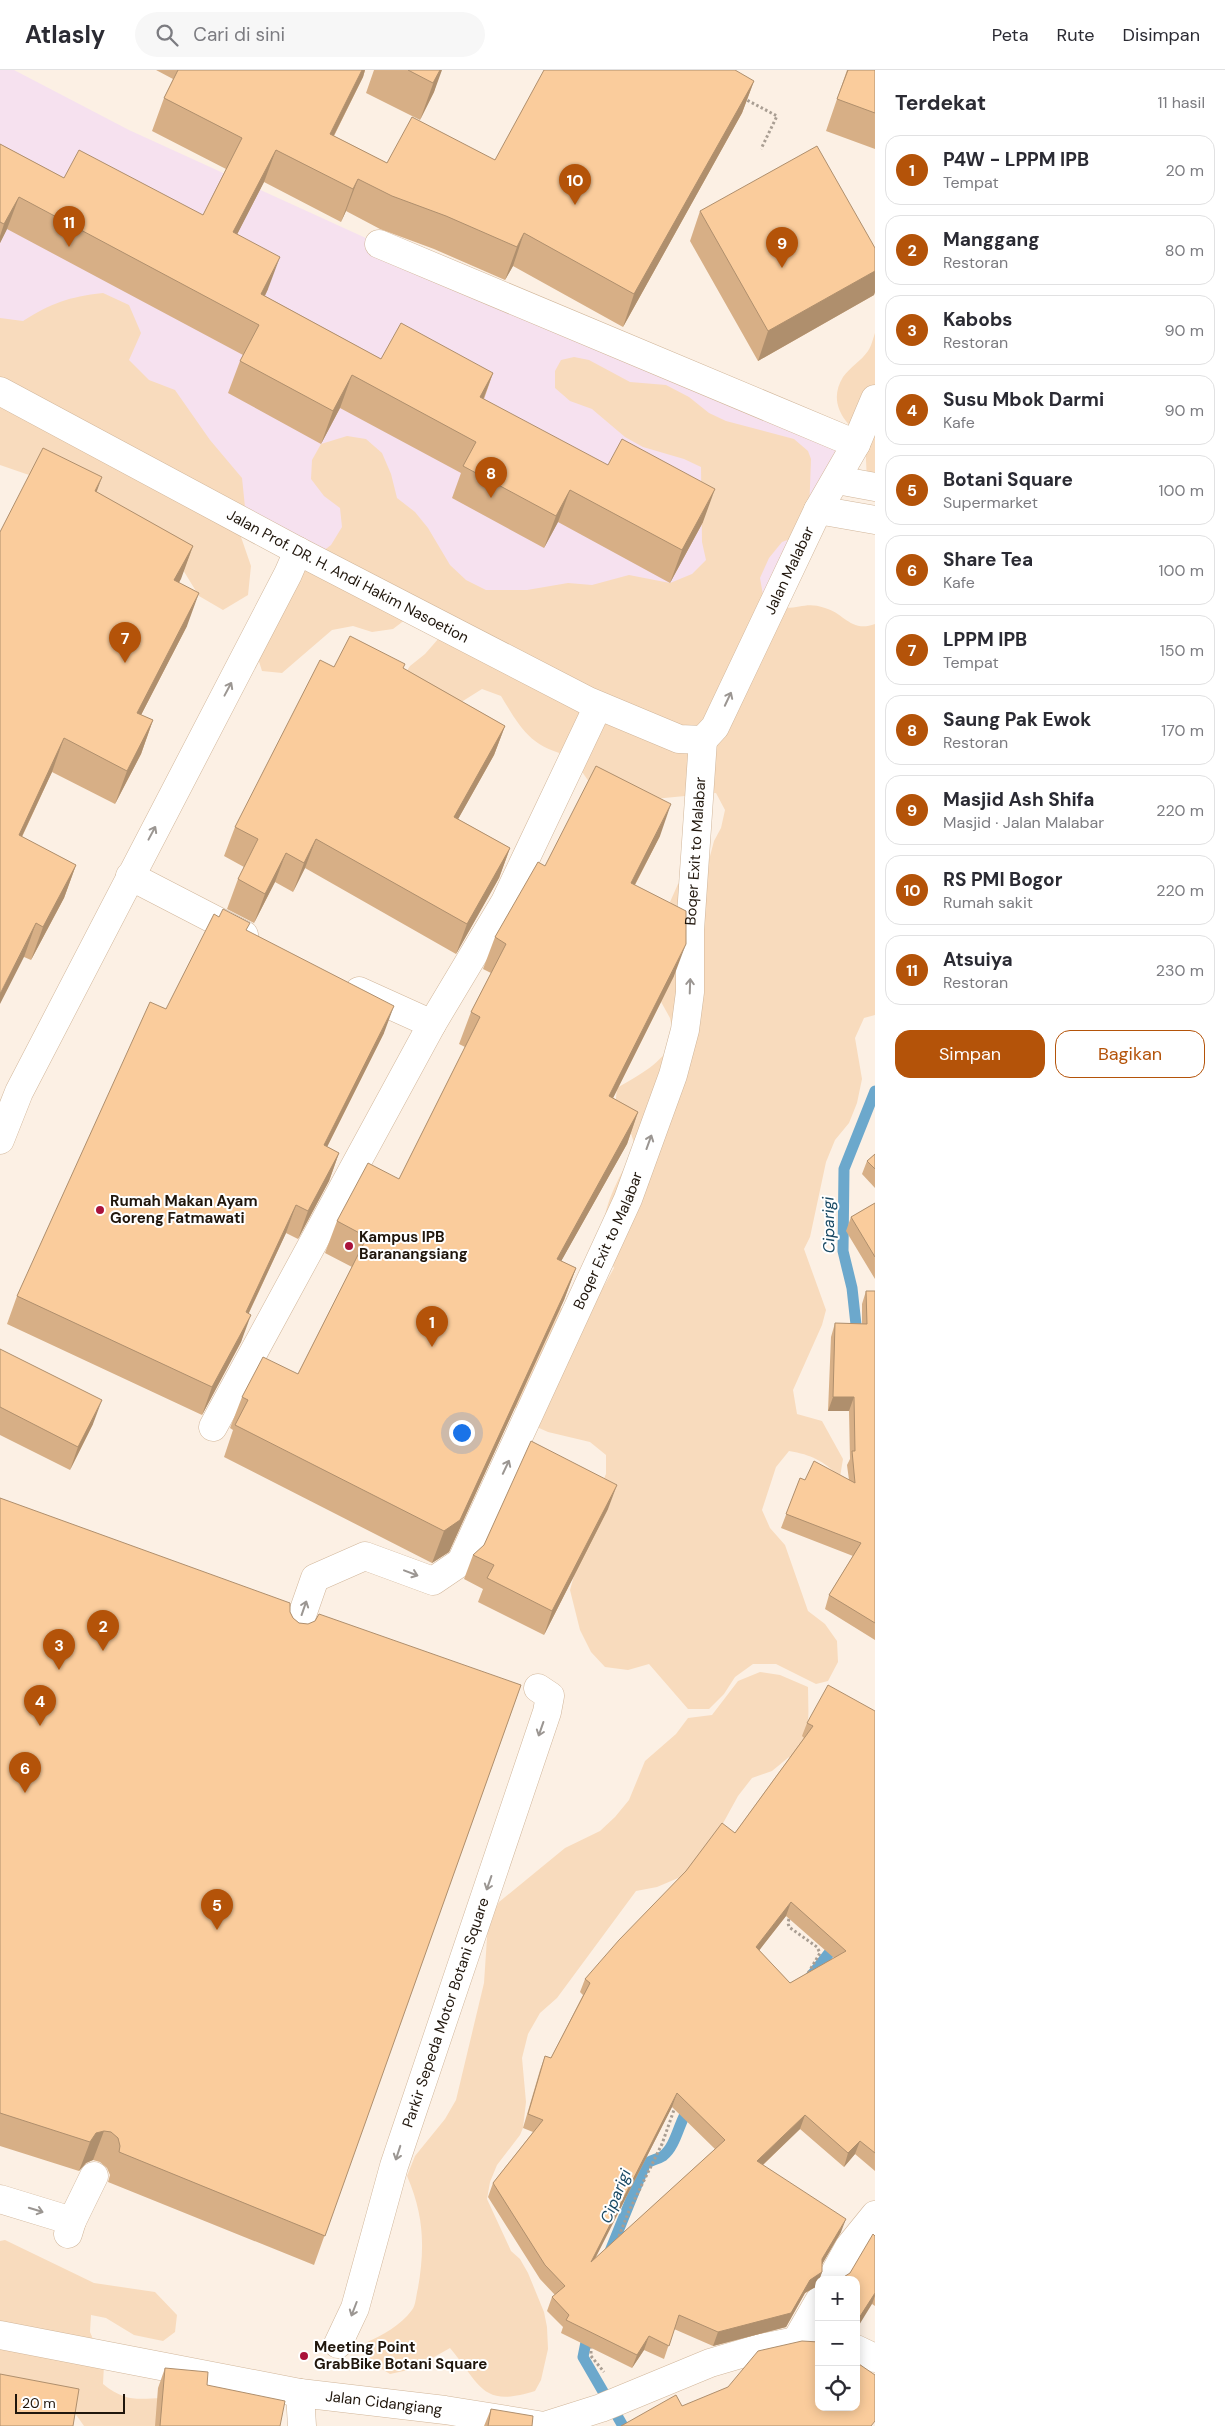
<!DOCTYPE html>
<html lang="id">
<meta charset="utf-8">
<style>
:root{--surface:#fff;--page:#f7f7f7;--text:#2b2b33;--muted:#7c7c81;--line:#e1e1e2;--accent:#b45309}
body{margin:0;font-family:"DM Sans",sans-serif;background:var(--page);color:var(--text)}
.controls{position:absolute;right:15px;bottom:15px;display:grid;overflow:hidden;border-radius:10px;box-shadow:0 2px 12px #0003}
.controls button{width:45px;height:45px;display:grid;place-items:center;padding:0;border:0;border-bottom:1px solid var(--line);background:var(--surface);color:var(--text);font:25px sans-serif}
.scale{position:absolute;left:15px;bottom:12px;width:110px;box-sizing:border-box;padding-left:5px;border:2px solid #20160c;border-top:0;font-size:14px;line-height:18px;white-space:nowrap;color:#20160c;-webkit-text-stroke:4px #fff;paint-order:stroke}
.you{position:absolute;left:461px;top:1362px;width:18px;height:18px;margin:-12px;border:4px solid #fff;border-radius:50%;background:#1a73e8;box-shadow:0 0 0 8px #1a73e833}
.badge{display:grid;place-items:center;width:32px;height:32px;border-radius:50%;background:var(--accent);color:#fff;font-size:16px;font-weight:700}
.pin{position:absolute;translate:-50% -41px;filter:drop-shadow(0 1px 2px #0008)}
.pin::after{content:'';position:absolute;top:26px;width:18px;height:15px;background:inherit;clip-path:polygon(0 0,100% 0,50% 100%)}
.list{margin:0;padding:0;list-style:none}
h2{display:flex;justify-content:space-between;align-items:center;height:65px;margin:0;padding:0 20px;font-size:21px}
h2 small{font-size:16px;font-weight:400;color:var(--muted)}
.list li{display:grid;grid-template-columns:32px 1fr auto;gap:15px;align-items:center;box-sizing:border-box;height:70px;margin:0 10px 10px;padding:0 10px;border:1px solid var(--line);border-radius:15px}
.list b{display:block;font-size:19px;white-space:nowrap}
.list p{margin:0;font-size:16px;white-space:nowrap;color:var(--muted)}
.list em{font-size:16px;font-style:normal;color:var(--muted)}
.actions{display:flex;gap:10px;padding:15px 20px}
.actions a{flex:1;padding:11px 0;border:1px solid var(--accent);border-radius:15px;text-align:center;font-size:18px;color:var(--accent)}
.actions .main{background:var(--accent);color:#fff}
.icon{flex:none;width:28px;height:28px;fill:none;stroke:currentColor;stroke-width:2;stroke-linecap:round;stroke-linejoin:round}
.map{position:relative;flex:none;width:875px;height:2356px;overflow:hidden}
header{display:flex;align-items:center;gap:30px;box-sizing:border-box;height:70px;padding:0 25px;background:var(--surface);border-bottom:1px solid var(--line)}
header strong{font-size:24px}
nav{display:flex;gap:28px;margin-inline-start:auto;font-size:18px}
.search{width:350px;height:45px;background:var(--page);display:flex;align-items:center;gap:12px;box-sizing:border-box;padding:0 18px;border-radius:28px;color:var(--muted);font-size:19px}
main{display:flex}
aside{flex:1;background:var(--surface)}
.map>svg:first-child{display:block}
.commercial{fill:#f6e1ef}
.green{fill:#f8dbbd}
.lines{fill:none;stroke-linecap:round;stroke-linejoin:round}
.stream{stroke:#6ca8cc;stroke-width:11}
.minor-casing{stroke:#d1b69a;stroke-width:29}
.path{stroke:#a99e93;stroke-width:3;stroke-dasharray:2.5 2.5;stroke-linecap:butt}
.minor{stroke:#fff;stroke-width:28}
.wall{fill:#d7af86;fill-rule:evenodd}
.shaded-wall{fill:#af8f6d}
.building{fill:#facc9c;stroke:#af8f6d;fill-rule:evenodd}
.oneway{stroke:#9b9692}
.poi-dot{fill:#a9123b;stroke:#fff;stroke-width:2}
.labels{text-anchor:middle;stroke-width:4;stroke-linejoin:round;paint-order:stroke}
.street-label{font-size:15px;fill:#20160c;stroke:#fff}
.poi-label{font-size:15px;font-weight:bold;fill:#20160c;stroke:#fff;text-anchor:start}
.water-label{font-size:16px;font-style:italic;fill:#1a4a64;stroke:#fff}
</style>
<header>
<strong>Atlasly</strong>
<div class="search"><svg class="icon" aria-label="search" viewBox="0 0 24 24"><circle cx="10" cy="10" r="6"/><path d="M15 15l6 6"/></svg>Cari di sini</div>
<nav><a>Peta</a><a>Rute</a><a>Disimpan</a></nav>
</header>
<main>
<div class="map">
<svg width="875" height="2356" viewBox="0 0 875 2356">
<rect width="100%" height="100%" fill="#fcf0e4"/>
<path class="commercial" d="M0,0H14L129,60L379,174L856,374L679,669L0,313Z"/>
<path class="green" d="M103,223L129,235L141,263L129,290L149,310L175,320L210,370L242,408L245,437L241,467L251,496L248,525L223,540L199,526L156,456L100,444L59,398L29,405L0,395V248L23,251C52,233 68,227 103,223Z
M875,263V420L867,411L865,369C845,354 827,333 843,307C850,297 861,291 868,281C871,277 873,269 875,263Z
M574,287L589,290L630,312L666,315L689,327L709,343L726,351L794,369L808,381L811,389L809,444L801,465L782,472L769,488L760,508L764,531C770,533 779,538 786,538C802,538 807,532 825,538C844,543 851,563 875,554V945L864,948L855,968L862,1009L857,1033L849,1053L835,1070L826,1092L810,1167L804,1179L826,1240L822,1255L793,1320L797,1344L822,1351L843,1389L840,1407C822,1390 812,1385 789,1381L776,1397L762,1440L770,1458L785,1475L808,1541L825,1554L837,1571L838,1592L828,1611L816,1614L776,1594H753L735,1607L724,1624L709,1639H688L649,1594L628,1600L605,1597L591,1582L580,1560L570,1520L597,1424L606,1404V1385L590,1372L548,1362L530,1354L502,1323L516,1265L585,1224L604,1216L614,1198C589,1151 615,1119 635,1076L628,1054L615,1038L617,1018C642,1003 660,995 675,969L670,948L660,930L679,849L670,832L678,814L695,803L709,790L714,771L721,758L725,740L716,723L654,729L594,719L571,686C530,677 521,659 501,626L482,619L447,641L399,613L410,596L425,584L439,568L410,546L393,559L372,562L353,556L332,560L282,603L262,601L256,582L298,500L331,475L342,457L340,438L324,426L311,409L312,390L321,374L347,366L366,369L382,383L391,404L397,428L415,442L428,458L450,495L466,510L486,520H527L568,513L592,515L629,505L670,513L692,504L706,490L702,472L701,397L684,389L643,377L625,367L592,339L570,331L555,318V301L561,290Z
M760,1602L780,1605L808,1617C808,1642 812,1667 795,1687H789L772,1701L752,1708L738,1726L705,1786L690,1803L657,1817L636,1821L557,1928L540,1943L528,1964L522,1988L526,2032L523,2058L520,2065L497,2095L490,2112L487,2129L511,2181L520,2189L528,2203L544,2242L547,2257L548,2279L541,2310L535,2321C481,2338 481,2315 450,2278L413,2299L390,2304L372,2293L365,2273C383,2265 400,2256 412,2240C416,2235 416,2225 418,2218C425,2177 424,2145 407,2106L415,2086L445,2049L456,2030L484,1913L488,1853L499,1832L565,1778L600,1761L615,1747L629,1730L645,1691L676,1664L688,1648L712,1645L738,1611Z
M5,2170L94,2213L155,2222L177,2245L175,2262L163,2271L134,2265L106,2248L91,2245L90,2262L104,2295L103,2314C125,2332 137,2329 163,2328L190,2356H84L72,2339L0,2307V2171Z"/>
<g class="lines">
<path class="stream" d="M875,1021L844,1099L843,1181L852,1218L858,1273L861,1277L875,1278
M808,1910L837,1873
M608,2186L645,2095C651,2089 657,2090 663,2086C677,2075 679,2050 690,2036
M588,2262L583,2287L623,2356"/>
<g class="minor-casing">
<g id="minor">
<path d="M379,174L856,374"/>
<path id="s1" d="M0,321L298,481L588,631L679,669L703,670"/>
<path d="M837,410L875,417"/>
<path d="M818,440L875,450"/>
<path id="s2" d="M703,670L715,657L818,440L856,374L875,329"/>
<path d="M130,806L244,865"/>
<path d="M359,921L432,954"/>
<path d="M0,1070L19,1022L288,504L298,481"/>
<path d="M213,1357L432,954L505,832L598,636"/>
<path id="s3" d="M294,1568L315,1508L365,1486L433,1511L461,1492L628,1129L673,1005L685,960L690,922V860L703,670"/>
<path d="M0,2129L72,2151"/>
<path d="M68,2164L72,2151L94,2106"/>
<path d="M831,2210L849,2177L875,2145"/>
<path id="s4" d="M0,2265L300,2323L445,2340L544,2356L601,2338L710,2293L761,2278L796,2271L819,2274"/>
<path d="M796,2271L819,2231"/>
<path id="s5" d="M338,2274L355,2238L394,2096L547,1642L550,1626L538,1618"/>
<path d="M856,2279L875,2288"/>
<path d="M300,2323L302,2356"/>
</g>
</g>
<path class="path" d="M743,28L777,46L761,79
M790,1844L788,1853L789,1857L817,1877L820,1883L807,1905
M617,2171L629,2141L662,2074L675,2037
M591,2276V2286L604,2302"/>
<use href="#minor" class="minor"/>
</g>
<path class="wall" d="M156,0H365L363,7L334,66L387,93L495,90L754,11L742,43L623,257L513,196L505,210L434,179L380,159L346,141L341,152L264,112L237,164L268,219L265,226L381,289L493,303L484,329L703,452L670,513L558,452L544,478L452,428L461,403L340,338L321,374L228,323L240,291L243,285L7,159L0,173V74L64,108L203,145L226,99L152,61L164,28L173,9Z
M374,0H440L434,22L420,50L366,23Z
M847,0H875V79L826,61Z
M700,141L875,178V222L874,225L758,291L690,171Z
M96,422L193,476L179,512L187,556L141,645L153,650L141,684L115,734L52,702L22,767L76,795L64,828L31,890L24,887L0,462Z
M334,597L403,598L505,656L494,685L458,749L510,778L499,808L456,884L305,798L293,822L275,812L254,853L227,839L238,809L244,797L224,786L235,757Z
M660,766L635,815L674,906L613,1028L638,1042L627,1074L561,1191L576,1198L564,1230L449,1482L432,1493L224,1387L233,1360L230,1358L242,1327L298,1304L352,1197L325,1183L337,1151L399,1109L465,977L459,974L471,942L491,903L483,899L495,867L545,796Z
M247,861L384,963L327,1077L339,1083L329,1111L298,1169L286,1163L249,1243L241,1272L202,1345L7,1254L17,1226L166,939Z
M875,1084V1118L862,1104L867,1091Z
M875,1133V1209L846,1161L851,1147Z
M866,1221H875V1570L825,1539L829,1525L853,1486L781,1458L800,1408L805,1410H849L847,1395L850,1389L849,1341H828L831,1267L835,1253L862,1254V1234Z
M0,1279L93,1354L70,1400L0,1365Z
M0,1428L290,1542L293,1548L299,1553L521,1615L314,2195L108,2112L110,2105L107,2098L100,2092L93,2090L86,2093L79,2101L0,2076Z
M608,1439L544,1565L478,1532L483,1519L464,1509L473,1485Z
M875,1641V2101L855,2084L844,2097L800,2059L763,2095L841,2162L822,2194V2202L817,2216L805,2223L786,2257L713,2276L674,2259L664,2289L644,2280L632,2298L561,2263L563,2257L547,2241L552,2227L555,2225L540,2209L488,2127L493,2113L533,2062L523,2058L540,2000L545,1986L551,1988L583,1925L580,1922L585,1909L735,1763L804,1668L802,1666L807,1653ZM786,1846L834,1888L790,1913L759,1880ZM672,2037L715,2079L595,2189Z
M875,2166V2236L872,2234L850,2203Z
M165,2298L207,2315L280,2356H155L158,2318Z
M491,2339L532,2356H484Z"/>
<path class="shaded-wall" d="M362,0H365L363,7L318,97L330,64Z
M438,0H442L434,22L420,50Z
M754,11L742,43L623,257L634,224Z
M276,80L264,112L222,194L233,162Z
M358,109L346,141L341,152L353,119Z
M19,127L7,159L0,173V166L4,154Z
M524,163L513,196L505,210L517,177Z
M280,187L268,219L252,251L261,224Z
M875,201V222L874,225L758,291L768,261Z
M493,303L481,335L480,327Z
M352,305L340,338L321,374L333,341Z
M102,407L90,440L95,421Z
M715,419L703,452L670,513L682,480Z
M570,420L558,452L544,478L556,446Z
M193,476L181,509L162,543L174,510Z
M199,523L187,556L125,676L137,643Z
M153,650L141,684L115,734L127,701Z
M505,656L494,685L443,776L454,747Z
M64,668L52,702L7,798L19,765Z
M671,734L660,766L619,845L631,813Z
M316,769L305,798L293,822L304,793Z
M510,778L499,808L456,884L467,854Z
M286,783L275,812L254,853L265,824Z
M76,795L64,828L31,890L43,857Z
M36,853L24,887L0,934V924Z
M686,874L674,906L598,1058L609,1026Z
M394,936L384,963L314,1103L324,1075Z
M638,1042L627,1074L545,1220L557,1189Z
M339,1083L329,1111L298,1169L308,1141Z
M296,1135L286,1163L236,1270L246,1242Z
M576,1198L564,1230L449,1482L432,1493L444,1461Z
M251,1245L241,1272L202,1345L212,1317Z
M833,1327H854L849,1341H828Z
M102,1330L93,1354L70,1400L78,1377Z
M617,1415L608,1439L544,1565L552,1541Z
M791,1832L786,1846L751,1891L756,1877Z
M677,2023L672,2037L586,2206L591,2192Z
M805,2045L800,2059L752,2105L757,2091Z
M104,2061L93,2090L86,2093L79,2101L90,2072L96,2063Z
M860,2071L855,2084L844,2097L848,2083Z
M846,2149L841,2162L817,2203L822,2189Z
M822,2202L817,2216L805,2223L786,2257L713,2276L718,2262Z
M875,2223V2226L872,2234L856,2260V2250Z
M649,2266L644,2280L632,2298L637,2285Z"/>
<path class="building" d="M178,0H362L330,64L387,93L412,47L495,90L544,0H735L754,11L634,224L524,163L517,177L446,146L392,126L358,109L353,119L276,80L233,162L280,187L261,224L381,289L401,253L493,303L480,327L608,395L622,369L715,419L682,480L570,420L556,446L463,396L476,372L352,305L333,341L240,291L259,255L19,127L4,154L0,152V74L64,108L79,80L203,145L242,68L164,28Z
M408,0H440L433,13Z
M848,0H875V43L837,29Z
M817,76L875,178V201L768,261L700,141Z
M43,378L102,407L95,421L193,476L174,510L199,523L137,643L153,650L127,701L64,668L19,765L76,795L43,857L36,853L0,924V462Z
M350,566L405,594L403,598L505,656L454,747L510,778L467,854L316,769L304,793L286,783L265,824L238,809L258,769L235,757L320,590L334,597Z
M596,696L671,734L631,813L686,841V874L609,1026L638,1042L557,1189L576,1198L460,1450L444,1461L235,1355L248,1330L242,1327L263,1287L298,1304L367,1167L337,1151L368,1093L399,1109L480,947L471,942L506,874L495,867L538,792L545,796Z
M223,839L250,853L246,860L394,936L324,1075L339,1083L308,1141L296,1135L246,1242L251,1245L212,1317L17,1226L150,932L166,939L214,844L219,847Z
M875,1084V1099L867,1091Z
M875,1133V1187L851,1147Z
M866,1221H875V1553L829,1525L861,1473L786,1444L800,1408L805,1410L814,1391L855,1413L852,1381H855L854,1327H833L835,1253L867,1254Z
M0,1279L102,1330L78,1377L0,1337Z
M531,1371L617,1415L552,1541L487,1508L494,1495L473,1485L484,1475Z
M0,1428L290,1533V1542L293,1548L299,1553L308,1554L315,1551L319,1544L521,1615L325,2166L119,2082L120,2076L118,2068L111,2062L104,2061L96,2063L90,2072L0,2043Z
M828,1615L875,1641V2083L860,2071L848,2083L805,2045L757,2091L846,2149L822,2189V2202L810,2210L791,2243L718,2262L679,2245L669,2276L649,2266L637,2285L566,2250L569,2245L552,2227L565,2216L545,2195L493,2113L543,2050L528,2044L545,1986L551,1988L590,1913L585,1909L619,1870L686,1801L722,1753L735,1763L813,1656L807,1653ZM791,1832L846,1881L790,1913L756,1877ZM677,2023L725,2070L591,2192Z
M873,2164L875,2166V2223L859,2248L856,2250V2210H839L850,2203Z
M802,2271L819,2272V2337H856V2292L875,2305V2351L871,2356H621L676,2325L682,2336L728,2317L758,2281Z
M165,2298L208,2302L207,2315L285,2331L280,2356H160Z
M0,2304L79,2319L73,2356H0Z
M491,2339L533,2346L532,2356H488Z"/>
<defs><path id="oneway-shaft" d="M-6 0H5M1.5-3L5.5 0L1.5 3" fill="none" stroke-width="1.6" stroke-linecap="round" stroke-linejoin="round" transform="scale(1.25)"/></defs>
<g class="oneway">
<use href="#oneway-shaft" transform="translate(228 619) rotate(-62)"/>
<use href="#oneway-shaft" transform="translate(728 629) rotate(-65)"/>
<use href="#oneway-shaft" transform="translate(152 763) rotate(-62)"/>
<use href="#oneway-shaft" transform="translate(690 916) rotate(-88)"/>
<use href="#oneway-shaft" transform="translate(649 1072) rotate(-70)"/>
<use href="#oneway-shaft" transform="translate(506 1397) rotate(-65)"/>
<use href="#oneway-shaft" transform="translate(411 1503) rotate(21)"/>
<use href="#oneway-shaft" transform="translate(304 1538) rotate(-71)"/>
<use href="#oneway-shaft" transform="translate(541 1659) rotate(109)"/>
<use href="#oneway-shaft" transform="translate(489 1813) rotate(109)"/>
<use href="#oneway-shaft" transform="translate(398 2083) rotate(108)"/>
<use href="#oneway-shaft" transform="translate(36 2140) rotate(17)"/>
<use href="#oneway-shaft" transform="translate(354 2239) rotate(111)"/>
</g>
<g class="poi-dot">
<circle cx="100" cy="1140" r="5"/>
<circle cx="349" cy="1176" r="5"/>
<circle cx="304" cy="2286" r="5"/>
</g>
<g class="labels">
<g class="street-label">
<text dy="5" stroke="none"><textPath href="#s2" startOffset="191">Jalan Malabar</textPath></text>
<text dy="5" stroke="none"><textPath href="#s1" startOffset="394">Jalan Prof. DR. H. Andi Hakim Nasoetion</textPath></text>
<text dy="5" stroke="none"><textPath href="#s3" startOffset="982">Boqer Exit to Malabar</textPath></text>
<text dy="5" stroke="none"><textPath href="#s3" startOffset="578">Boqer Exit to Malabar</textPath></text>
<text dy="5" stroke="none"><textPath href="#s5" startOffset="349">Parkir Sepeda Motor Botani Square</textPath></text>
<text dy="5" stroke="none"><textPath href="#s4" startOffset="390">Jalan Cidangiang</textPath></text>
</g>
<g class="poi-label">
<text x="110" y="1136">Rumah Makan Ayam<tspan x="110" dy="17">Goreng Fatmawati</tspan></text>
<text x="359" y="1172">Kampus IPB<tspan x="359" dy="17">Baranangsiang</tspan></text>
<text x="314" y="2282">Meeting Point<tspan x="314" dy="17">GrabBike Botani Square</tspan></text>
</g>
<g class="water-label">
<text transform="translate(828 1155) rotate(-91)" y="6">Ciparigi</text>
<text transform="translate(615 2126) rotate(-68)" y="6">Ciparigi</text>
</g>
</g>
</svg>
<div class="controls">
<button>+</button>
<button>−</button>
<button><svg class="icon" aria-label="locate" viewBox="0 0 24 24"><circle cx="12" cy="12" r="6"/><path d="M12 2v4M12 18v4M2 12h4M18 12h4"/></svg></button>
</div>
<div class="scale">20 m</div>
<div class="you"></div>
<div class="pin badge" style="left:432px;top:1277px">1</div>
<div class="pin badge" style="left:103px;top:1581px">2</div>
<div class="pin badge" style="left:59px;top:1600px">3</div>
<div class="pin badge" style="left:40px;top:1656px">4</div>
<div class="pin badge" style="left:217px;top:1860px">5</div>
<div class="pin badge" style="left:25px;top:1723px">6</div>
<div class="pin badge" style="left:125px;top:593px">7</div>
<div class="pin badge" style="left:491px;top:428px">8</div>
<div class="pin badge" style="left:782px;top:198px">9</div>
<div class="pin badge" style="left:575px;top:135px">10</div>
<div class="pin badge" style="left:69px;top:177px">11</div>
</div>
<aside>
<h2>Terdekat<small>11 hasil</small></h2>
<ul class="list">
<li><span class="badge">1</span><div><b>P4W - LPPM IPB</b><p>Tempat</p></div><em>20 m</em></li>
<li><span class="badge">2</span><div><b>Manggang</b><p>Restoran</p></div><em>80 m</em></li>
<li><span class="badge">3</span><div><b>Kabobs</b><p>Restoran</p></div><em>90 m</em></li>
<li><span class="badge">4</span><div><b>Susu Mbok Darmi</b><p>Kafe</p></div><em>90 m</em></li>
<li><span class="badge">5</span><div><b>Botani Square</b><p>Supermarket</p></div><em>100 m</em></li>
<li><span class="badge">6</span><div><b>Share Tea</b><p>Kafe</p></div><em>100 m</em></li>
<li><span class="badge">7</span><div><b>LPPM IPB</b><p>Tempat</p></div><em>150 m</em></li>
<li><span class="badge">8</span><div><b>Saung Pak Ewok</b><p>Restoran</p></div><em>170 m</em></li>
<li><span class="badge">9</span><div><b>Masjid Ash Shifa</b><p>Masjid · Jalan Malabar</p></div><em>220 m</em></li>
<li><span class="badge">10</span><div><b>RS PMI Bogor</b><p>Rumah sakit</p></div><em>220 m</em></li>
<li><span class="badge">11</span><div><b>Atsuiya</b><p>Restoran</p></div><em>230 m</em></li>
</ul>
<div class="actions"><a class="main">Simpan</a><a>Bagikan</a></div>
</aside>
</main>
